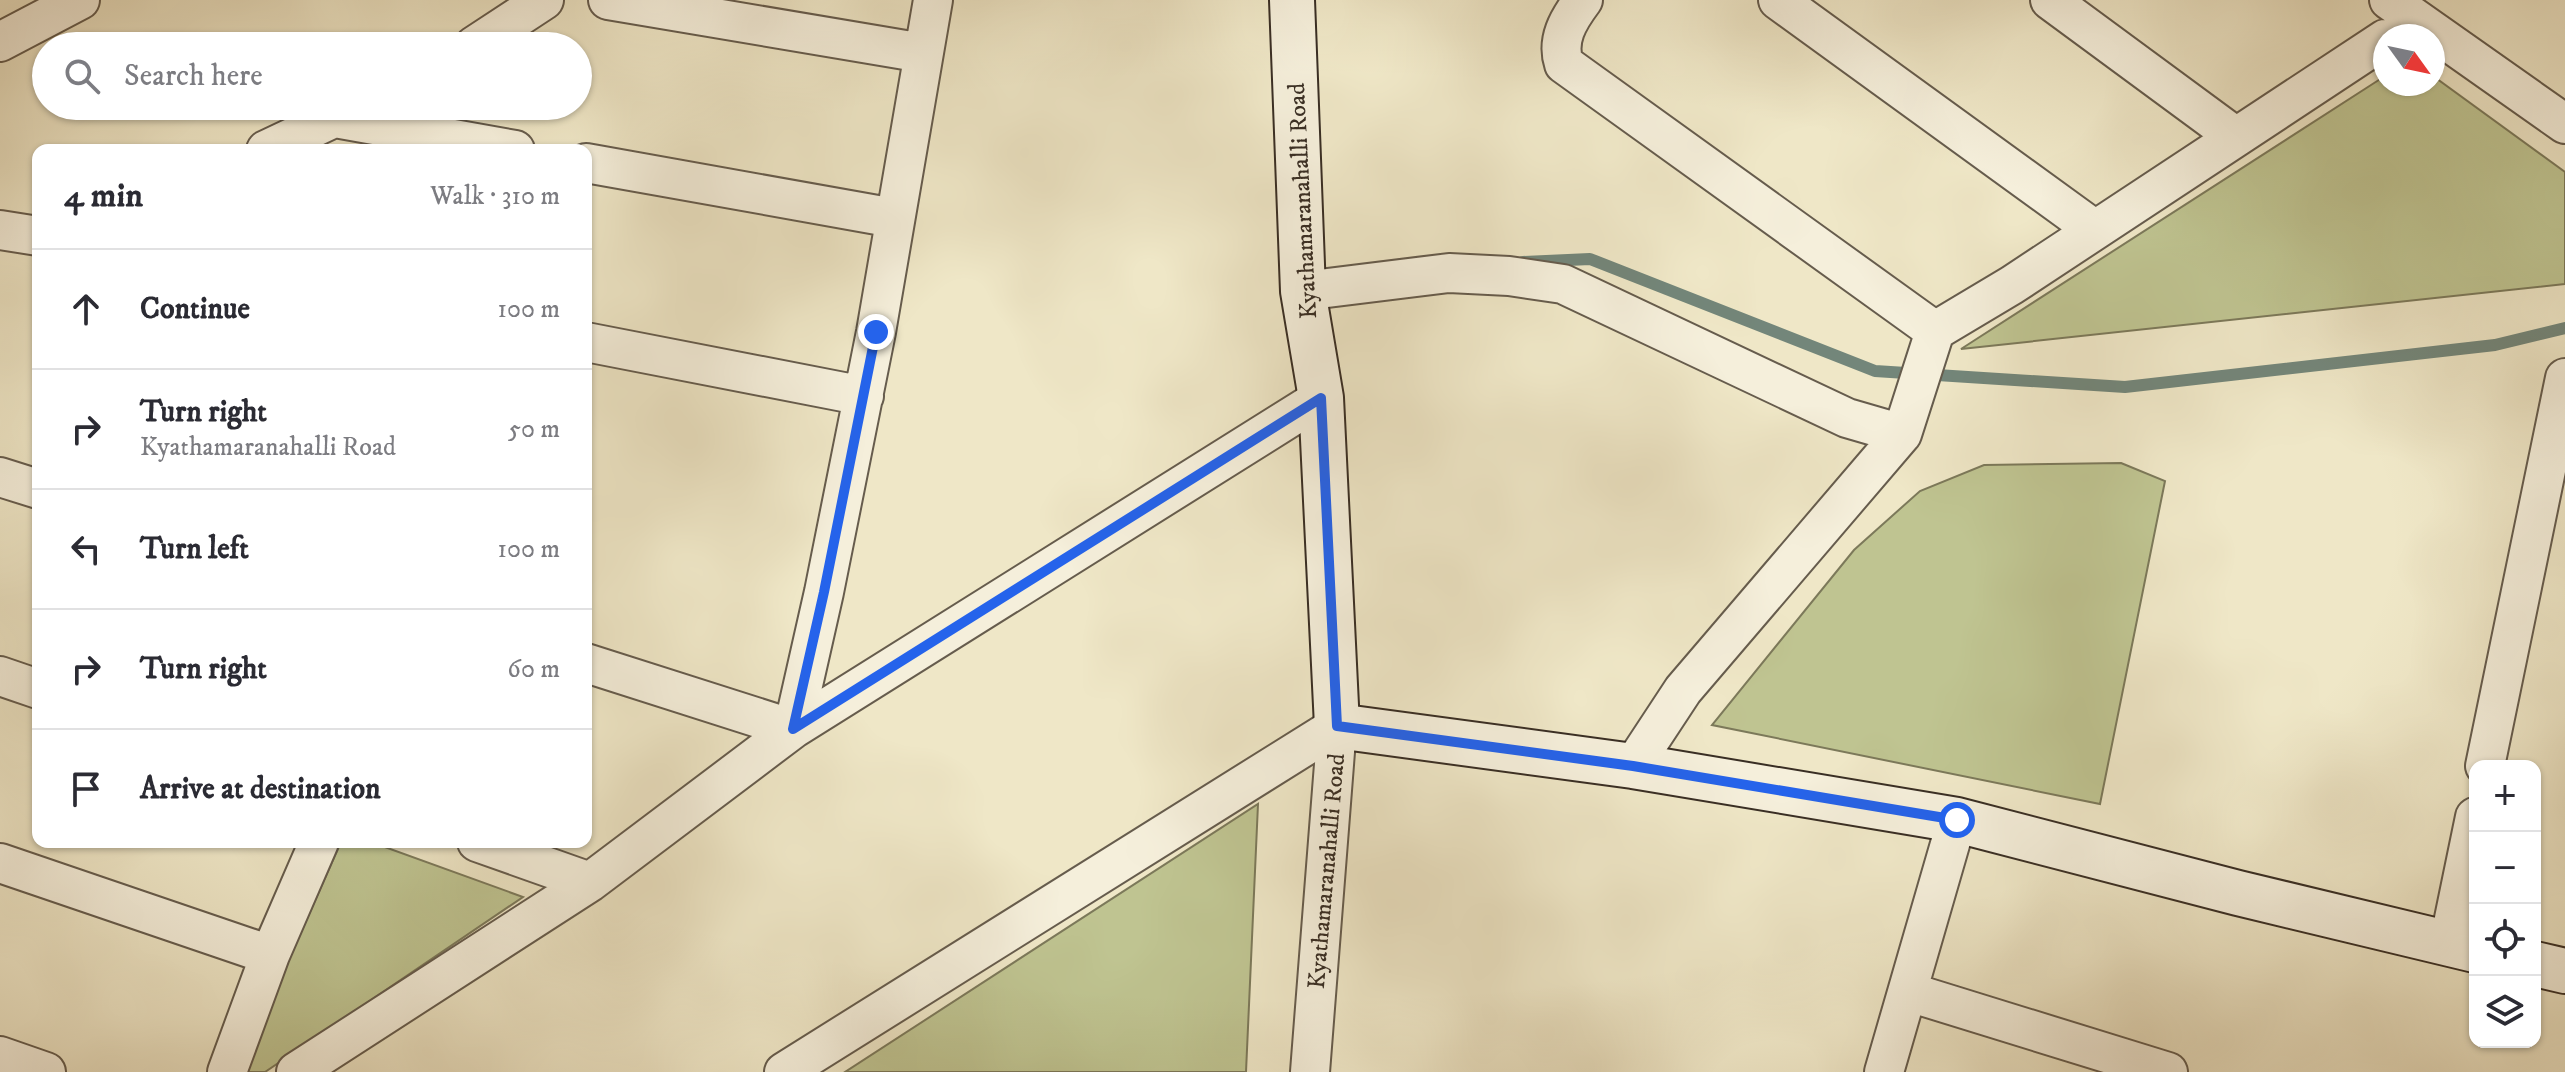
<!DOCTYPE html>
<meta charset="utf-8">
<style>
:root{--surface:#fff;--page:#f7f7f7;--text:#2b2b33;--muted:#7c7c81;--line:#e1e1e2}
body{margin:0;font-family:"IM FELL DW Pica",serif;background:var(--page);color:var(--text)}
.controls{position:absolute;right:24px;bottom:24px;display:grid;overflow:hidden;border-radius:16px;box-shadow:0 2px 6px #0004}
.controls button{width:72px;height:72px;display:grid;place-items:center;padding:0;border:0;border-bottom:2px solid var(--line);background:var(--surface);color:var(--text);font:40px sans-serif}
.compass{position:absolute;left:2373px;top:24px;width:72px;height:72px;border-radius:50%;background:var(--surface);box-shadow:0 2px 6px #0004;rotate:123deg}
.stop{position:absolute;width:24px;height:24px;margin:-18px;border:6px solid #2563eb;border-radius:50%;background:#fff}
.stop.end{background:#2563eb;border-color:#fff;box-shadow:0 2px 8px #0008}
.list{margin:0;padding:0;list-style:none}
h2{display:flex;justify-content:space-between;align-items:center;height:104px;margin:0;padding:0 32px;font-size:34px}
h2 small{font-size:26px;font-weight:400;color:var(--muted)}
.list li{display:grid;grid-template-columns:52px 1fr auto;gap:24px;align-items:center;box-sizing:border-box;height:120px;padding:0 32px;border-top:2px solid var(--line)}
.list b{display:block;font-size:30px;white-space:nowrap}
.list p{margin:0;font-size:26px;white-space:nowrap;color:var(--muted)}
.list em{font-size:26px;font-style:normal;color:var(--muted)}
.icon{flex:none;width:44px;height:44px;fill:none;stroke:currentColor;stroke-width:2;stroke-linecap:round;stroke-linejoin:round}
.map{position:relative;flex:none;width:2565px;height:1072px;overflow:hidden}
.search{position:absolute;background:var(--surface);box-shadow:0 2px 6px #0004;left:32px;top:32px;width:560px;height:88px;display:flex;align-items:center;gap:20px;box-sizing:border-box;padding:0 28px;border-radius:44px;color:var(--muted);font-size:30px}
.panel{position:absolute;background:var(--surface);box-shadow:0 2px 6px #0004;left:32px;top:144px;width:560px;height:704px;border-radius:16px}
.map>svg:first-child{display:block}
.green{fill:#bfc491;stroke:#7c795a;stroke-width:2}
.lines{fill:none;stroke-linecap:round;stroke-linejoin:round}
.stream{stroke:#73867a;stroke-width:12}
.street-casing{stroke:#665c4d;stroke-width:42}
.secondary-casing{stroke:#392e24;stroke-width:48}
.street{stroke:#f5efdb;stroke-width:38}
.secondary{stroke:#f5efdb;stroke-width:44}
.route{stroke:#2563eb;stroke-width:10}
.labels{text-anchor:middle;stroke-width:6;stroke-linejoin:round;paint-order:stroke}
.street-label{font-size:24px;fill:#392e24;stroke:#f5efdb}
</style>
<div class="map">
<svg width="2565" height="1072" viewBox="0 0 2565 1072">
<rect width="100%" height="100%" fill="#efe7c7"/>
<filter id="stains"><feTurbulence type="fractalNoise" baseFrequency=".0025" numOctaves="4"/><feColorMatrix values="0 0 0 0 .2 0 0 0 0 .09 0 0 0 0 .02 0 0 0 .5 -.17"/></filter>
<radialGradient id="worn" r=".72"><stop offset=".6" stop-color="#630" stop-opacity="0"/><stop offset="1" stop-color="#630" stop-opacity=".3"/></radialGradient>
<path class="green" d="M2385,76V84H2433V76L2565,172V284L1961,349Z
M2121,463L2165,481L2100,804L1712,725L1854,550L1920,491L1984,465Z
M1258,804L1246,1072H845Z
M341,842H371L523,897L265,1072H239Z"/>
<g class="lines">
<path class="stream" d="M1523,262L1590,259L1875,371L2125,387L2495,345L2565,328"/>
<g class="street-casing">
<path id="street" d="M608,0L923,53
M1583,0C1568,20 1556,40 1564,64L1935,331
M1778,0L2095,230
M2050,0L2236,137
M2389,0L2565,124
M0,42L80,0
M474,46L544,0
M335,118L515,150
M266,150L357,107
M586,163L894,218
M0,230L38,236
M1303,291L1449,273L1509,276L1563,284L1847,418L1902,434
M586,342L864,396
M0,477L38,489
M586,663L793,729L824,592L876,332L933,0
M0,676L38,689
M1633,766L1683,690L1902,434L1935,331L2012,285L2385,39
M2485,766L2565,378
M477,842L590,882
M0,863L270,955
M2449,943L2475,817
M1909,992L2168,1072
M0,1056L46,1072
M227,1072L270,955L319,842
M296,1072L590,882L793,729L1321,398
M784,1072L1337,726
M1310,1072L1337,726
M1884,1072L1957,820"/>
</g>
<g class="secondary-casing">
<path id="secondary" d="M1292,0L1303,291L1321,398L1337,726L1633,766L1957,820L2238,893L2475,950
M2535,964L2565,971"/>
</g>
<use href="#street" class="street"/>
<use href="#secondary" class="secondary"/>
</g>
<g class="lines">
<path class="route" d="M876,332L824,592L793,729L1321,398L1337,726L1633,766L1957,820"/>
</g>
<g class="labels">
<g class="street-label">
<text transform="translate(1302 201) rotate(-93)" y="8">Kyathamaranahalli Road</text>
<text transform="translate(1326 871) rotate(-85)" y="8">Kyathamaranahalli Road</text>
</g>
</g>
<rect width="100%" height="100%" filter="url(#stains)"/>
<rect width="100%" height="100%" fill="url(#worn)"/>
</svg>
<div class="controls">
<button>+</button>
<button>−</button>
<button><svg class="icon" aria-label="locate" viewBox="0 0 24 24"><circle cx="12" cy="12" r="6"/><path d="M12 2v4M12 18v4M2 12h4M18 12h4"/></svg></button>
<button><svg class="icon" aria-label="layers" viewBox="0 0 24 24"><path d="M12 4l9 5-9 5-9-5zM3 14l9 5 9-5"/></svg></button>
</div>
<svg class="compass" viewBox="-18 -18 36 36"><path d="M0-13l5 13h-10z" fill="#e53935"/><path d="M0 13l5-13h-10z" fill="#7c7c81"/></svg>
<div class="stop" style="left:1957px;top:820px"></div>
<div class="stop end" style="left:876px;top:332px"></div>
<div class="search"><svg class="icon" aria-label="search" viewBox="0 0 24 24"><circle cx="10" cy="10" r="6"/><path d="M15 15l6 6"/></svg>Search here</div>
<section class="panel">
<h2>4 min<small>Walk · 310 m</small></h2>
<ul class="list">
<li><svg class="icon" aria-label="ahead" viewBox="0 0 24 24"><path d="M12 20V5M6 11l6-6 6 6"/></svg><div><b>Continue</b></div><em>100 m</em></li>
<li><svg class="icon" aria-label="right" viewBox="0 0 24 24"><path d="M7 20v-9h11M14 6l5 5-5 5"/></svg><div><b>Turn right</b><p>Kyathamaranahalli Road</p></div><em>50 m</em></li>
<li><svg class="icon" aria-label="left" viewBox="0 0 24 24"><path d="M17 20v-9H6M10 6l-5 5 5 5"/></svg><div><b>Turn left</b></div><em>100 m</em></li>
<li><svg class="icon" aria-label="right" viewBox="0 0 24 24"><path d="M7 20v-9h11M14 6l5 5-5 5"/></svg><div><b>Turn right</b></div><em>60 m</em></li>
<li><svg class="icon" aria-label="arrive" viewBox="0 0 24 24"><path d="M6 21V4h12l-3 4 3 4H6"/></svg><div><b>Arrive at destination</b></div></li>
</ul>
</section>
</div>
